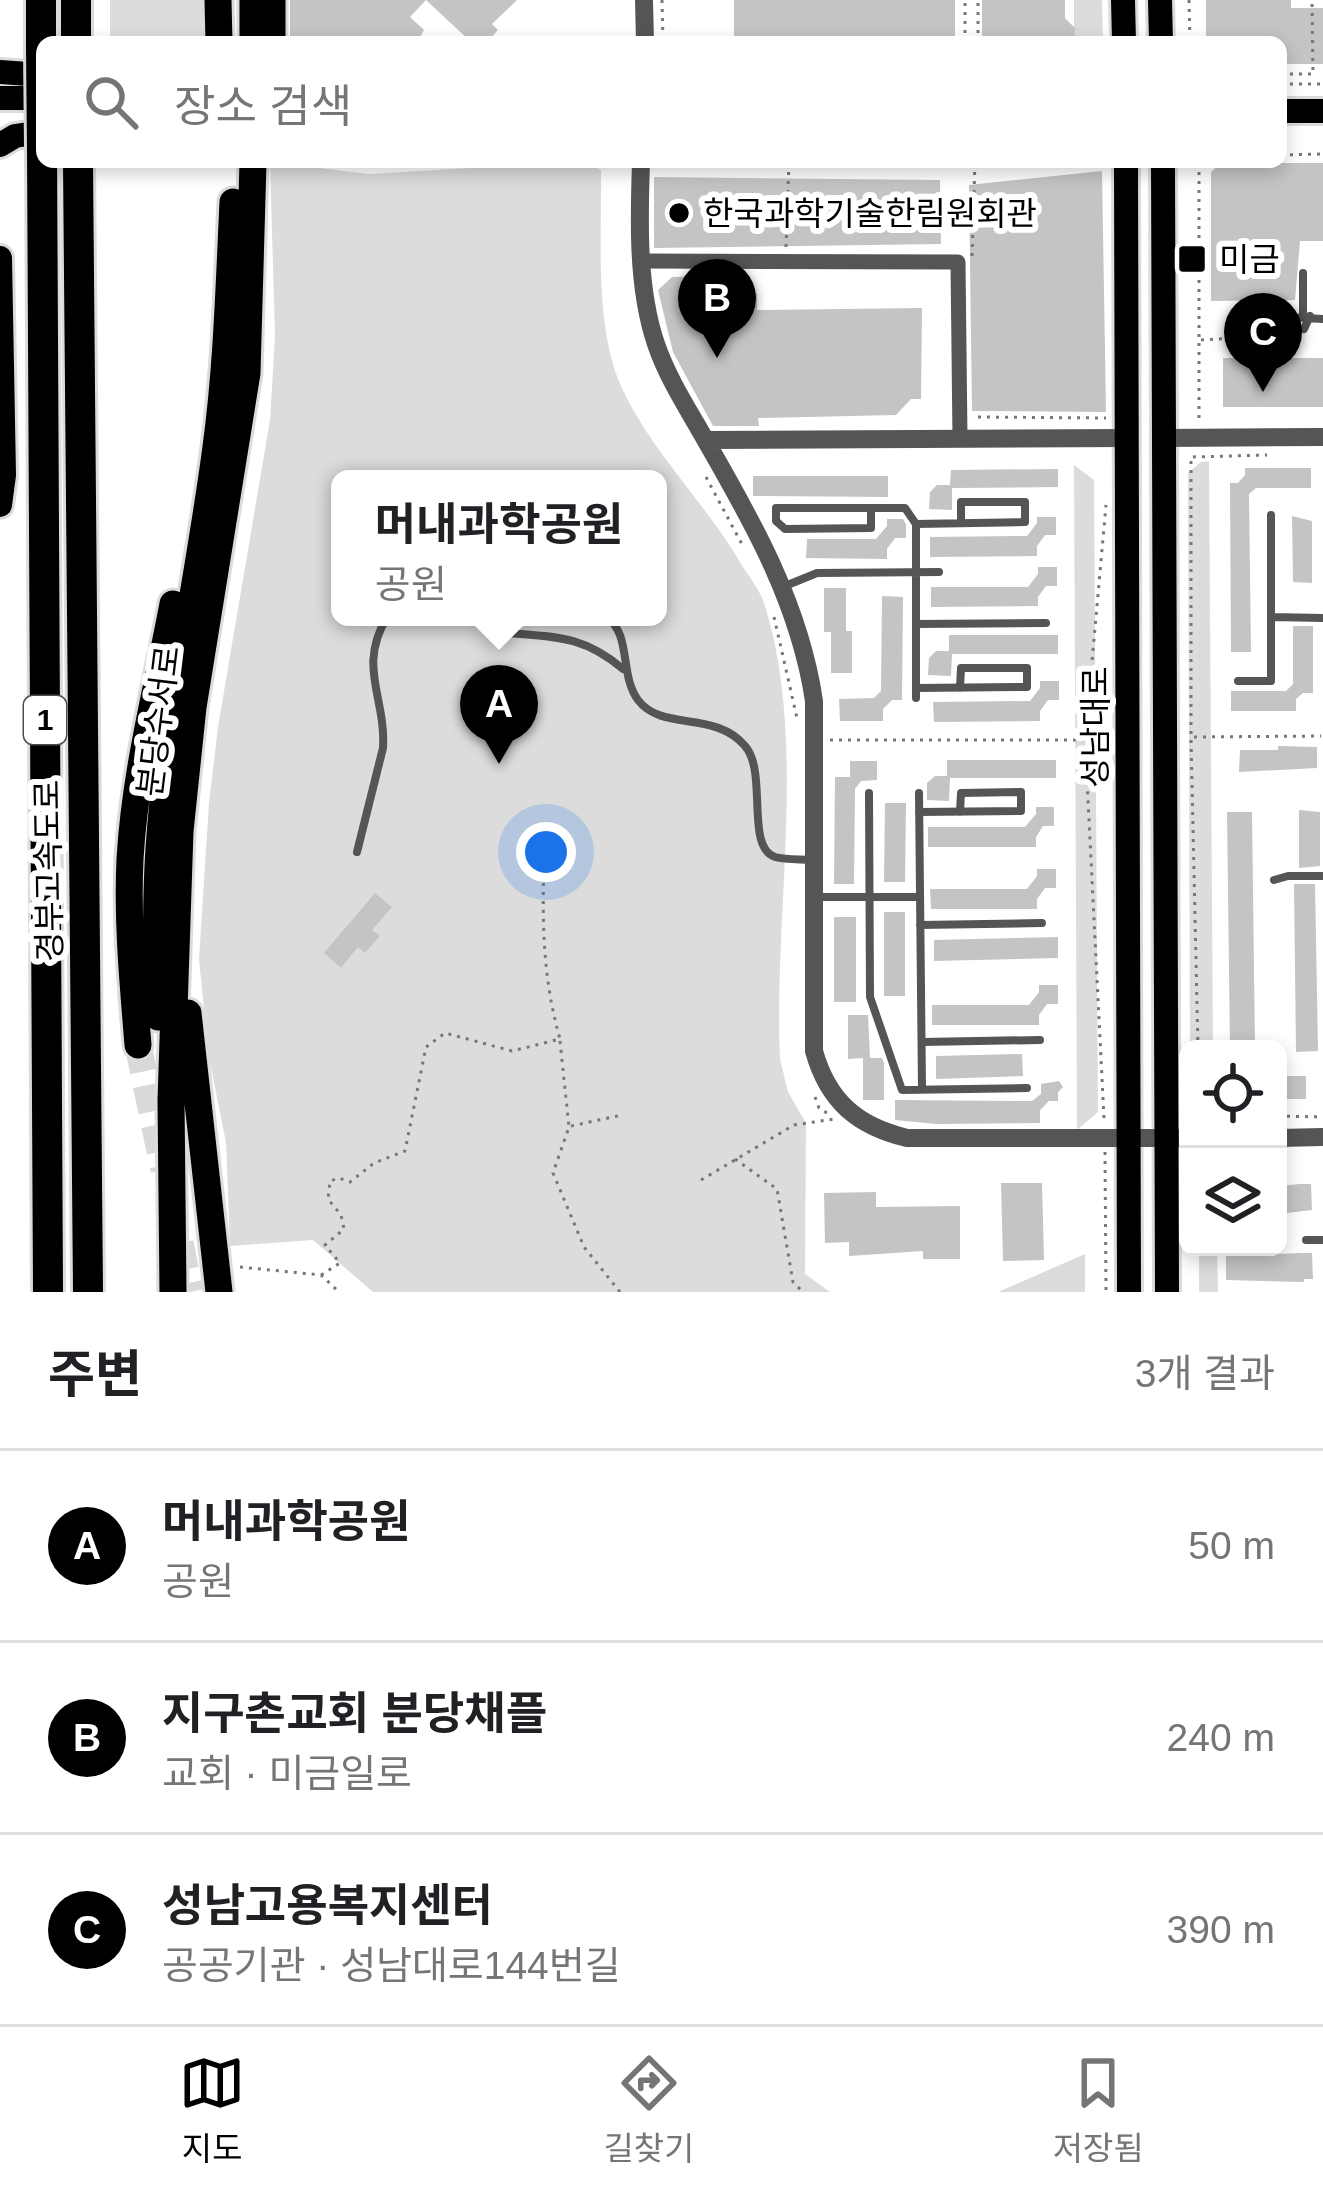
<!DOCTYPE html>
<html lang="ko">
<meta charset="utf-8">
<style>
:root{--surface:#fff;--page:#f2f2f2;--text:#202124;--muted:#757577;--line:#e0e0e0;--accent:#000}
body{margin:0;font-family:Arial,"Noto Sans KR",sans-serif;background:var(--page);color:var(--text)}
.controls{position:absolute;right:36px;bottom:36px;display:grid;overflow:hidden;border-radius:18px;box-shadow:0 6px 18px #0003}
.controls button{width:108px;height:108px;display:grid;place-items:center;padding:0;border:0;border-bottom:3px solid var(--line);background:var(--surface);color:var(--text);font:60px sans-serif}
.you{position:absolute;left:546px;top:852px;width:42px;height:42px;margin:-30px;border:9px solid #fff;border-radius:50%;background:#1a73e8;box-shadow:0 0 0 18px #1a73e833}
.badge{display:grid;place-items:center;width:78px;height:78px;border-radius:50%;background:var(--accent);color:#fff;font-size:39px;font-weight:700}
.pin{position:absolute;translate:-50% -99px;filter:drop-shadow(0 3px 6px #0008)}
.pin::after{content:'';position:absolute;top:63px;width:42px;height:36px;background:inherit;clip-path:polygon(0 0,100% 0,50% 100%)}
.popup{position:absolute;left:331px;top:470px;width:336px;height:156px;box-sizing:border-box;display:grid;place-content:center;border-radius:18px;background:var(--surface);filter:drop-shadow(0 3px 9px #0005);font-size:39px;white-space:nowrap;color:var(--muted)}
.popup b{font-size:45px;color:var(--text)}
.popup::after{content:'';position:absolute;left:50%;top:100%;margin-left:-24px;border:24px solid transparent;border-top-color:var(--surface)}
.list{margin:0;padding:0;list-style:none}
h2{display:flex;justify-content:space-between;align-items:center;height:156px;margin:0;padding:0 48px;font-size:51px}
h2 small{font-size:39px;font-weight:400;color:var(--muted)}
.list li{display:grid;grid-template-columns:78px 1fr auto;gap:36px;align-items:center;box-sizing:border-box;height:192px;padding:0 48px;border-top:3px solid var(--line)}
.list b{display:block;font-size:45px;white-space:nowrap}
.list p{margin:0;font-size:39px;white-space:nowrap;color:var(--muted)}
.list em{font-size:39px;font-style:normal;color:var(--muted)}
.icon{flex:none;width:66px;height:66px;fill:none;stroke:currentColor;stroke-width:2;stroke-linecap:round;stroke-linejoin:round}
.map{position:relative;flex:none;width:1323px;height:1292px;overflow:hidden}
.search{position:absolute;background:var(--surface);box-shadow:0 6px 18px #0003;left:36px;right:36px;top:36px;height:132px;display:flex;align-items:center;gap:30px;box-sizing:border-box;padding:0 42px;border-radius:18px;color:var(--muted);font-size:45px}
.sheet{height:732px;background:var(--surface)}
nav{display:flex;justify-content:space-around;align-items:center;box-sizing:border-box;height:168px;border-top:3px solid var(--line);background:var(--surface);font-size:33px;color:var(--muted)}
nav a{display:grid;justify-items:center;gap:6px}
nav .on{color:var(--accent)}
.map>svg:first-child{display:block}
.green{fill:#dcdcdc;fill-rule:evenodd}
.building{fill:#c4c4c4}
.lines{fill:none;stroke-linecap:round;stroke-linejoin:round}
.trunk-tunnel{stroke:#d9d9d9;stroke-width:27;stroke-dasharray:27 14;stroke-linecap:butt}
.primary-casing{stroke:#dbdbdb;stroke-width:30}
.trunk-casing{stroke:#dbdbdb;stroke-width:33}
.motorway-casing{stroke:#dbdbdb;stroke-width:36}
.path{stroke:#777;stroke-width:3;stroke-dasharray:3 6;stroke-linecap:butt}
.service{stroke:#555;stroke-width:8}
.minor{stroke:#555;stroke-width:15}
.tertiary{stroke:#555;stroke-width:18}
.primary{stroke:#000;stroke-width:24}
.trunk{stroke:#000;stroke-width:27}
.motorway{stroke:#000;stroke-width:30}
.motorway-bridge-casing{stroke:#dbdbdb;stroke-width:36;stroke-linecap:butt}
.motorway-bridge{stroke:#000;stroke-width:30}
.poi-dot{fill:#000;stroke:#fff;stroke-width:4.5}
.labels{text-anchor:middle;stroke-width:12;stroke-linejoin:round;paint-order:stroke}
.shield{fill:#fff;stroke:#4c4c4c;stroke-width:3}
.shield-label{font-size:30px;font-weight:bold;fill:#000}
.poi-label{font-size:33px;fill:#000;stroke:#fff;text-anchor:start}
.street-label{font-size:33px;fill:#000;stroke:#fff}
</style>
<div class="map">
<svg width="1323" height="1292" viewBox="0 0 1323 1292">
<rect width="100%" height="100%" fill="#fff"/>
<path class="green" d="M110,0H202L203,42H110Z
M1074,0H1102L1103,42H1074Z
M270,162L368,174L574,162H587L601,170C602,235 594,325 621,386C651,452 707,504 743,567C751,579 761,592 765,606C808,743 773,916 780,1059L788,1092L806,1123L805,1274L830,1292H373L313,1240L230,1246L226,1142L209,1058L199,959L209,803L218,727L270,420L275,336ZM340,479H658V617H340Z
M1209,461L1213,1049H1190L1188,473L1201,462Z
M1074,465L1094,480L1098,1112L1077,1130Z
M1199,1247H1217L1218,1292H1199Z
M1085,1254V1292H998Z"/>
<path class="building" d="M290,0H517L492,24L498,30L487,42H471L426,0L410,17L424,30L417,42H290Z
M734,0H955V42H734Z
M982,0H1065V18L1075,28L1074,42H982Z
M1206,0H1291V8H1323V64H1281V42H1206Z
M1221,163H1323V241H1300L1295,300L1211,301V172Z
M1102,171L1106,412L972,411L969,185Z
M654,177L940,180L941,244L654,248Z
M713,276V293H757V310L922,308L921,399H911L896,415L758,418L759,426H713L673,352L658,290L672,277Z
M1223,358H1323V407H1223Z
M1245,468H1311V488H1256L1249,494L1251,652H1231L1230,483H1238L1245,475Z
M1058,469V487L952,488V510L929,509L930,492L937,485H950L951,470Z
M753,476H888V497L753,496Z
M1292,516L1312,521V583L1293,582Z
M1037,517H1056V535H1045L1037,546V556L930,557V537L1027,536L1037,523Z
M887,519H903L906,524V538H895L887,549V559L806,558L807,539H876L887,526Z
M1038,567H1057V586H1046L1038,597V606L931,607V587H1028L1038,574Z
M824,588H846V631H852V673H831V632H824Z
M882,596L903,597L902,700H892L883,709V721H840L839,699L874,698L881,691Z
M1293,626H1313V693H1303L1296,699V711H1231V691H1286L1293,684Z
M949,635H1058V654H952L951,676L928,675L929,658L936,651H949Z
M1040,681H1059V700H1048L1040,711V721L934,722L933,702L1030,701L1040,688Z
M1278,746L1317,747V768L1239,772L1240,750H1278Z
M947,760H1056V778H950L949,801L927,800V783L935,776H947Z
M850,761H877V780L861,781L855,789L854,884H834L835,777H850Z
M885,803H906L905,882H884Z
M1036,807H1054V826H1043L1036,837V847H928V827H1025L1036,814Z
M1299,810L1320,812V866L1299,868Z
M1227,812H1252L1255,1048L1230,1049Z
M1037,869H1056V888H1045L1037,899V909H931L930,889H1027L1037,876Z
M1294,884H1315L1318,1051L1296,1052Z
M375,893L392,907L372,930L380,936L365,953L358,947L341,968L324,953Z
M884,912H905V996H884Z
M834,917H856V1002H834Z
M1058,937V958L934,961V940Z
M1039,985H1058V1004H1047L1039,1015V1025H932V1005H1029L1039,992Z
M848,1015H868L870,1058H882L884,1063V1100H863V1058L848,1059Z
M1022,1054L1023,1076L936,1079V1056Z
M1278,1076H1306V1099H1278Z
M1059,1081L1063,1087L1058,1092V1101H1049L1040,1110V1123L937,1124L895,1120V1100L1032,1101L1041,1094V1084Z
M1001,1183H1042L1044,1260L1003,1261Z
M1300,1184H1311L1312,1210L1279,1214L1278,1186Z
M876,1192V1207L960,1206V1259H923V1251L849,1256V1242L825,1243L824,1193Z
M1301,1253H1312L1313,1279H1304V1282L1226,1280V1256Z"/>
<g class="lines">
<path class="trunk-tunnel" d="M138,1045L164,1170
M180,1243L190,1292"/>
<g class="primary-casing">
<path id="primary" d="M1123,0L1124,42
M1160,0L1161,42
M0,72L42,75
M0,98H42
M1281,111H1323
M0,145L15,136L42,132
M1126,162L1129,1292
M1163,162L1167,1292
M0,258L4,475L0,505"/>
</g>
<g class="trunk-casing">
<path id="trunk" d="M218,0L219,42
M272,0V42
M253,42V0
M188,1013L219,1292
M158,1017C156,956 155,895 160,835C170,704 199,577 216,447C227,366 229,284 233,202
M138,1045C133,983 127,921 130,859C135,772 157,689 173,604
M173,1292L171,1100L180,831L193,707L247,373L253,162"/>
</g>
<g class="motorway-casing">
<path id="motorway" d="M41,0V48
M76,42V0
M42,148L48,1292
M78,162L88,1292"/>
</g>
<path class="path" d="M662,0L663,42
M1189,0L1190,42
M965,42V0
M978,42V0
M1281,74H1313L1312,0
M1281,84H1323
M1281,155L1323,154
M786,247L789,162
M972,256L975,162
M1201,340L1293,335
M978,417L1106,418
M1199,418V162
M706,477L744,548
M774,617L797,718
M1194,737L1321,736
M830,740H1085
M523,857L542,861
M560,1041L569,1127L553,1173L584,1247L620,1292
M1198,1049L1191,740V457L1267,455
M815,1097L819,1108L827,1113
M1278,1116L1323,1117
M1104,1118L1085,740L1106,505
M571,1126L622,1115
M1105,1152L1106,1292
M735,1159L777,1189L793,1282L803,1292
M701,1180L794,1125L834,1119
M240,1267L321,1275L339,1292
M321,1275L340,1263L325,1245L344,1229L341,1215L328,1199L330,1181L339,1178L350,1182L374,1163L405,1151L426,1047L445,1033L512,1051L560,1039C543,980 542,922 544,861L546,850L559,837"/>
<path class="service" d="M1303,273V316
M1269,316L1323,319
M1304,329L1310,316
M871,508V528L785,529L776,521V508H905L916,524V698
M916,524L1025,522V502H961V523
M785,586L817,573L939,572
M606,617C632,634 619,674 638,700C662,732 715,710 745,746C768,772 745,847 775,857C786,860 801,859 812,860
M1271,617L1323,618
M916,624L1046,623
M508,633C557,637 584,636 623,669
M1238,681H1271V515
M916,688L1027,687V668H961L960,688
M869,793L870,997L902,1090L1027,1088
M919,793L922,1089
M919,812L1021,811V792L961,793L960,812
M357,852L383,748C386,697 357,667 387,617
M1274,880L1288,876H1323
M815,897H920
M920,925L1042,923
M922,1042L1040,1040
M1306,1240H1323"/>
<path class="minor" d="M643,261L958,262L960,439"/>
<path class="tertiary" d="M644,0L645,42
M641,162C639,220 637,288 656,344C668,379 688,409 706,441C754,524 800,606 814,701V1051C828,1101 857,1126 907,1138H1188
M1165,438L1323,437
M706,440L1128,438
M1278,1138L1323,1137"/>
<use href="#primary" class="primary"/>
<use href="#trunk" class="trunk"/>
<use href="#motorway" class="motorway"/>
<g class="motorway-bridge-casing">
<path id="motorway-bridge" d="M41,48L42,148"/>
</g>
<use href="#motorway-bridge" class="motorway-bridge"/>
</g>
<g class="poi-dot">
<circle cx="679" cy="213" r="12"/>
<rect x="1177" y="244" width="30" height="30" rx="6"/>
</g>
<g class="labels">
<rect class="shield" x="24" y="696" width="42" height="48" rx="9"/>
<g class="shield-label">
<text x="45" y="730">1</text>
</g>
<g class="poi-label">
<text x="703" y="225">한국과학기술한림원회관</text>
<text x="1219" y="271">미금</text>
</g>
<g class="street-label">
<text transform="translate(158 721) rotate(-83)" y="12">분당수서로</text>
<text transform="translate(1095 727) rotate(-90)" y="12">성남대로</text>
<text transform="translate(48 871) rotate(-91)" y="12">경부고속도로</text>
</g>
</g>
</svg>
<div class="controls">
<button><svg class="icon" aria-label="locate" viewBox="0 0 24 24"><circle cx="12" cy="12" r="6"/><path d="M12 2v4M12 18v4M2 12h4M18 12h4"/></svg></button>
<button><svg class="icon" aria-label="layers" viewBox="0 0 24 24"><path d="M12 4l9 5-9 5-9-5zM3 14l9 5 9-5"/></svg></button>
</div>
<div class="you"></div>
<div class="pin badge" style="left:499px;top:764px">A</div>
<div class="popup"><b>머내과학공원</b>공원</div>
<div class="pin badge" style="left:717px;top:358px">B</div>
<div class="pin badge" style="left:1263px;top:392px">C</div>
<div class="search"><svg class="icon" aria-label="search" viewBox="0 0 24 24"><circle cx="10" cy="10" r="6"/><path d="M15 15l6 6"/></svg>장소 검색</div>
</div>
<section class="sheet">
<h2>주변<small>3개 결과</small></h2>
<ul class="list">
<li><span class="badge">A</span><div><b>머내과학공원</b><p>공원</p></div><em>50 m</em></li>
<li><span class="badge">B</span><div><b>지구촌교회 분당채플</b><p>교회 · 미금일로</p></div><em>240 m</em></li>
<li><span class="badge">C</span><div><b>성남고용복지센터</b><p>공공기관 · 성남대로144번길</p></div><em>390 m</em></li>
</ul>
</section>
<nav>
<a class="on"><svg class="icon" aria-label="map" viewBox="0 0 24 24"><path d="M3 6l6-2 6 2 6-2v14l-6 2-6-2-6 2zM9 4v14M15 6v14"/></svg>지도</a>
<a><svg class="icon" aria-label="directions" viewBox="0 0 24 24"><path d="M12 3l9 9-9 9-9-9zM9 14v-3h6M13 9l2 2-2 2"/></svg>길찾기</a>
<a><svg class="icon" aria-label="saved" viewBox="0 0 24 24"><path d="M7 4h10v16l-5-4-5 4z"/></svg>저장됨</a>
</nav>
